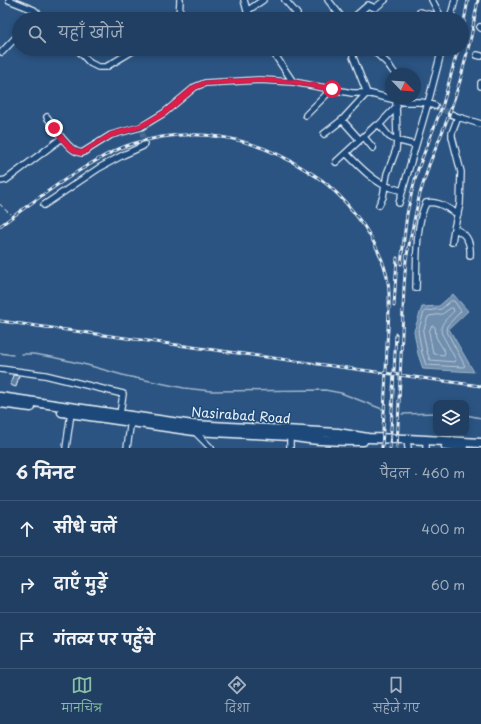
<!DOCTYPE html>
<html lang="hi">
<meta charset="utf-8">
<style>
:root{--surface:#203f62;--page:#2d4a6b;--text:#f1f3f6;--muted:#a2afbe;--line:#3d5877;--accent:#8abfa5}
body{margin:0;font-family:"Playpen Sans","Playpen Sans Deva",sans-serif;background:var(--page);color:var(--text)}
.controls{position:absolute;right:12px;bottom:12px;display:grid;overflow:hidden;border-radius:8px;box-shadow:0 2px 6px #0003}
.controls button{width:36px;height:36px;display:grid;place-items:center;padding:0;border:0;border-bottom:1px solid var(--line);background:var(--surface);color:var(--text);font:20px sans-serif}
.compass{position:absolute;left:385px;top:68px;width:36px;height:36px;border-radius:50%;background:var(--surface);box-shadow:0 2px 6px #0003;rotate:115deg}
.stop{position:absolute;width:12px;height:12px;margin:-9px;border:3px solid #e11d48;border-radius:50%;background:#fff}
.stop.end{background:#e11d48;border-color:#fff;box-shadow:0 1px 4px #0008}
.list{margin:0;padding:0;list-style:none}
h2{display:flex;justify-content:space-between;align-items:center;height:52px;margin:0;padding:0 16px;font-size:17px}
h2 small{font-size:13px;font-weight:400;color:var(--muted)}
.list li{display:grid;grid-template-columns:26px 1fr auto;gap:12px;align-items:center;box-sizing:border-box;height:56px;padding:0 16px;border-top:1px solid var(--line)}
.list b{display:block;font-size:15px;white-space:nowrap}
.list em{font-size:13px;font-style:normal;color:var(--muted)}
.icon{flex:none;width:22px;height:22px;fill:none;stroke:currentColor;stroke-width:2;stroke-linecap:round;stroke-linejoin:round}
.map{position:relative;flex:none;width:481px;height:448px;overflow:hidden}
.search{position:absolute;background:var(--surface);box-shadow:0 2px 6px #0003;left:12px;right:12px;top:12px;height:44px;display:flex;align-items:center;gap:10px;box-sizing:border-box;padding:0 14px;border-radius:22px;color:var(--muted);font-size:15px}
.sheet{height:220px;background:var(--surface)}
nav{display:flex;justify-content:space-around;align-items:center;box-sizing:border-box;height:56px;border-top:1px solid var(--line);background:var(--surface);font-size:11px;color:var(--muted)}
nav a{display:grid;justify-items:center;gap:2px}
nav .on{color:var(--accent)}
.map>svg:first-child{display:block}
.water{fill:#708ead;stroke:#a0b6cb}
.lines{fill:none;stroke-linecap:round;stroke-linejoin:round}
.shore{stroke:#b8c9da;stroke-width:1}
.stream{stroke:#a0b6cb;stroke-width:1.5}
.building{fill:#5d7da1;stroke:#e8f1f8}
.minor-tunnel{stroke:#476c94;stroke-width:5.5;stroke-dasharray:5.5 3;stroke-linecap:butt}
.minor-casing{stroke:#e8f1f8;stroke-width:8}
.highway-casing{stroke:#e8f1f8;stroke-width:11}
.path{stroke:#e8f1f8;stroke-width:1;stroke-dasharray:4 3;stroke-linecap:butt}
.minor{stroke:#1f4a7a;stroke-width:5.5}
.highway{stroke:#1f4a7a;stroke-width:8}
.rail-casing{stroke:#e8f1f8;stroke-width:3}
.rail{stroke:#1f4a7a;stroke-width:1.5;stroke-dasharray:4.5;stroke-linecap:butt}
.route{stroke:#e11d48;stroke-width:5}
.labels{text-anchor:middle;stroke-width:3;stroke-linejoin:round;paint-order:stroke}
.street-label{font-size:13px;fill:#e8f1f8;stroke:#1f4a7a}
</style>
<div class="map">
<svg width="481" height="448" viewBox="0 0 481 448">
<rect width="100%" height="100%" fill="#2b5482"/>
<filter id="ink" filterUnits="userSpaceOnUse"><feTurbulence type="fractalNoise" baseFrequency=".025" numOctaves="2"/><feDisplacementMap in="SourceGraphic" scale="8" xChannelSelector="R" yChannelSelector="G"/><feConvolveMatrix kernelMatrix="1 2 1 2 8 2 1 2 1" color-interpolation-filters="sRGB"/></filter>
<g filter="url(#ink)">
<path class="water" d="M453,294L468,311L449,329L474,372L423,369L418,354L414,331L422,307L439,306Z"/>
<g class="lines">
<path class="shore" d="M451,301H454L461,311L447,326L446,330L465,366L463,367L426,365L422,353L418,331L424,312L426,311L441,309Z
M451,308H453L454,311C448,318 438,324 442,334L456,360L455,362L430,360L427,352L423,332L428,317L429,316L442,314Z
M433,326L435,327L436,337L445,352L444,355L435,354L433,353L429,332L431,327Z"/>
<path class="stream" d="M0,353L13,355
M21,354H33L52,357L87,365L126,376L184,388L211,391L325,390L341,393L382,409
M402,414L436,413
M466,415L481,418"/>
</g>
<path class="building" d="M13,375L19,376L16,387L10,385Z"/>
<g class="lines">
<path class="minor-tunnel" d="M435,106L451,114
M142,132L144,143"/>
<g class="minor-casing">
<path id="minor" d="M9,0L34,10L44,19
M244,0L247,11L252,19
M285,0L297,14L294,19
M328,0L343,19
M432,0L441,17
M247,11L263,0
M420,12L447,19
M33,19L38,14
M179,19L180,0
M352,19L368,5L375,8L385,0
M450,19L455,0
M480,27L481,28
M77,49L90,63L98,67H106L136,49
M271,49L293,82L352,93H367L404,102H419L428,103L435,106
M372,49L387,63L395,74
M2,52L19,34
M275,55L286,49
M477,55L481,56
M481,83V86
M451,114L458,117L481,124
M306,115L332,89
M47,117L62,138
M342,120L360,140
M379,125L397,106
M324,134L342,120L367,93L353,57V49
M364,137L373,148
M346,153C358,165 371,179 386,186C391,188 397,189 402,191
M336,162L375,126L379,125C383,128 386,134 390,137C396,141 408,143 415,145
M0,181L6,180L62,138C67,144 74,153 82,153L111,135L141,127L154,119L164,113L195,87L205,83L260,80L293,82
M399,203L428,103L442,49
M44,205L99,168L123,155L143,146L144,143
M379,205L383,197L387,174L396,150L397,140L396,100
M454,229C467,233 471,243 470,256
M452,242L454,229L460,204L461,172L452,137V133L458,117
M416,288C417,263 415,225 426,203C438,200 448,209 458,214
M0,369L45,375L123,394L120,414
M194,431L211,448
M290,436V448
M407,439L408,448
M66,448L71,413
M127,448L131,420
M426,448V445"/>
</g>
<g class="highway-casing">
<path id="highway" d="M0,397L193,425L338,433L368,438L407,439L481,443
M0,403L31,407
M62,412L194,431L290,436C314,441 339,441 363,441
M446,446L463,448"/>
</g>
<path class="path" d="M0,204L4,209L11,214"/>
<use href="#minor" class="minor"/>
<use href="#highway" class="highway"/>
<g class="rail-casing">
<path id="rail" d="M462,32L468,0
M0,226C26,207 51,188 77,172C95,161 113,150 132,144C193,125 253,136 306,170C314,175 323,180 330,187C343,198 354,212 364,226C375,243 385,262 388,282C391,301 388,325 387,344C386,379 384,413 382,448
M401,264L407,214L412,191L418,169L443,104L458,49
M394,306L397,258
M0,321L481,386
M390,448L396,334
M397,448L404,287L406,260L411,235L419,197L429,165L449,115L460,81L471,37L478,0"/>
</g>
<use href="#rail" class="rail"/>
</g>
</g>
<g class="lines" filter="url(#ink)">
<path class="route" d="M54,128C61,137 71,153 82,153L111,135L141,126L154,119L164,113L195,87L205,83L260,80L293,82L332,89"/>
</g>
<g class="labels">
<g class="street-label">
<text transform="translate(241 415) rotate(4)" y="5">Nasirabad Road</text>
</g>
</g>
</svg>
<div class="controls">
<button><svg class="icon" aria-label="layers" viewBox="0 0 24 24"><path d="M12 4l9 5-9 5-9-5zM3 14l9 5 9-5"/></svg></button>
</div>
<svg class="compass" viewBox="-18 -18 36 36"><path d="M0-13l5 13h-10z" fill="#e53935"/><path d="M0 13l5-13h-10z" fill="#a2afbe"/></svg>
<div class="stop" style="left:332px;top:89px"></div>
<div class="stop end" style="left:54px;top:128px"></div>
<div class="search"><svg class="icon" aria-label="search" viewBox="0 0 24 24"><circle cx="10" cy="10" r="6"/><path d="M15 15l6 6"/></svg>यहाँ खोजें</div>
</div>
<section class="sheet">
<h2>6 मिनट<small>पैदल · 460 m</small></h2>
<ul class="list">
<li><svg class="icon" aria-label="ahead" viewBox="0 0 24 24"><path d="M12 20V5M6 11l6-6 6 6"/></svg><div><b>सीधे चलें</b></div><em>400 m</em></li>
<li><svg class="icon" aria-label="right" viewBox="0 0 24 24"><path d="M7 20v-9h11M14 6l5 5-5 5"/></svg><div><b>दाएँ मुड़ें</b></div><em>60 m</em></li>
<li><svg class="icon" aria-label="arrive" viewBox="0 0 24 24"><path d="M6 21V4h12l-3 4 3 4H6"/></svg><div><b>गंतव्य पर पहुँचे</b></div></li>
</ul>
</section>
<nav>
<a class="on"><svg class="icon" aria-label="map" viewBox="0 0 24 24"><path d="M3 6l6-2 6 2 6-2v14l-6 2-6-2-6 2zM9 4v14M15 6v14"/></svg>मानचित्र</a>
<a><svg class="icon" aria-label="directions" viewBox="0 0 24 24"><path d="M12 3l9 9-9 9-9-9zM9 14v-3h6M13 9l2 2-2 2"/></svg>दिशा</a>
<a><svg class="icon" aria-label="saved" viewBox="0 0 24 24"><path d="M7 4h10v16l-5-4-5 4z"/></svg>सहेजे गए</a>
</nav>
